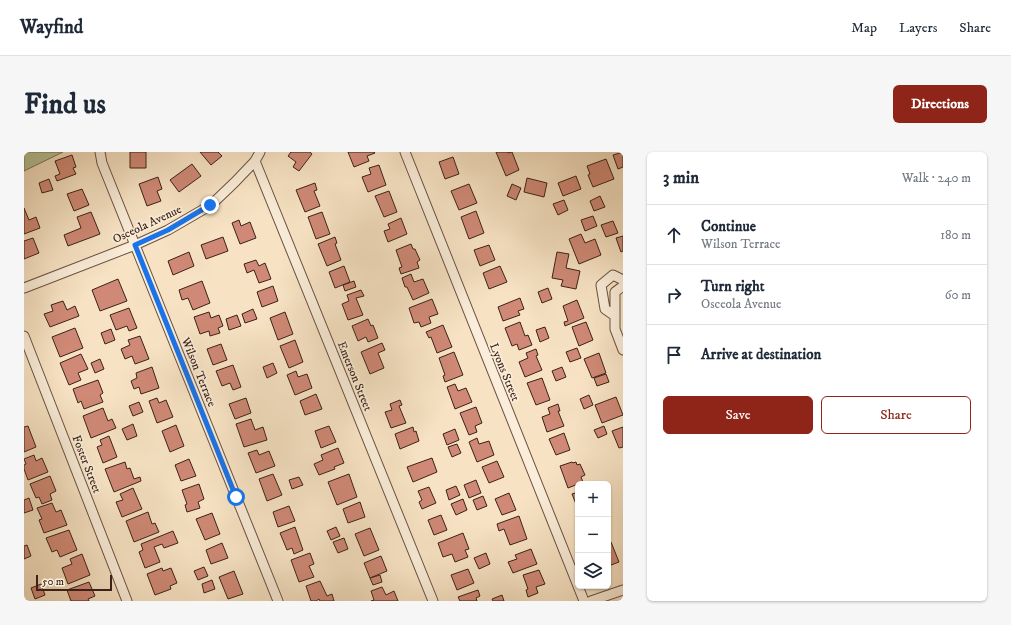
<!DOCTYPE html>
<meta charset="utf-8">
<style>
:root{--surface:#fff;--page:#f6f6f7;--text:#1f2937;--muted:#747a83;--line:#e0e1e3;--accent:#8f2418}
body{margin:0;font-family:"IM FELL DW Pica",serif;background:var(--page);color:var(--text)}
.controls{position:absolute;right:12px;bottom:12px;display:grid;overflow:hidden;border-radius:6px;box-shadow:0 1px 3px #0004}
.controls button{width:36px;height:36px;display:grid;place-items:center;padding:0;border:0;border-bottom:1px solid var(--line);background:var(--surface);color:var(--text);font:20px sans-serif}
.scale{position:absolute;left:12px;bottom:10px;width:76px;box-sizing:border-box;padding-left:4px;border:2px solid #3c2218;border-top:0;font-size:11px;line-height:14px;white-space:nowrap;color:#3c2218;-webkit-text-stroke:3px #faedd9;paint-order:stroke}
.stop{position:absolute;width:12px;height:12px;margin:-9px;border:3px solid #1a73e8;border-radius:50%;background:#fff}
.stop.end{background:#1a73e8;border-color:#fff;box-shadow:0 1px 4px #0008}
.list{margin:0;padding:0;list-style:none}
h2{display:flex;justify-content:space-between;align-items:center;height:52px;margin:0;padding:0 16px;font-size:17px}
h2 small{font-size:13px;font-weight:400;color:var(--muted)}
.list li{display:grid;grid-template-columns:26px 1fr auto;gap:12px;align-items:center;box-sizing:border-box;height:60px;padding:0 16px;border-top:1px solid var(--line)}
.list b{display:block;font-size:15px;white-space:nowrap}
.list p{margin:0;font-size:13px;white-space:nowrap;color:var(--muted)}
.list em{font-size:13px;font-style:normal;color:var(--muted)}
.actions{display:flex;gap:8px;padding:12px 16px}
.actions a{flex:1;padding:9px 0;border:1px solid var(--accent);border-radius:6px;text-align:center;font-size:14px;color:var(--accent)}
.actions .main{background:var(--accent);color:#fff}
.icon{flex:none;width:22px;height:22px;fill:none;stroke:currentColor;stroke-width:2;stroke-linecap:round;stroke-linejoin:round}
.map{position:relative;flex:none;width:599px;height:449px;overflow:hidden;border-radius:6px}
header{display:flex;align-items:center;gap:24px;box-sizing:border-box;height:56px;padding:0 20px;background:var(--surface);border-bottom:1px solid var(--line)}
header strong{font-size:19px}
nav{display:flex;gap:22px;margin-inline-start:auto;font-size:14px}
.intro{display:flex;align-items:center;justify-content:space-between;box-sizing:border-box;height:96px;padding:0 24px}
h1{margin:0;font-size:28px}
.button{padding:10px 18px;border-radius:6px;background:var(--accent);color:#fff;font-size:14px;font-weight:700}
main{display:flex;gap:24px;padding:0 24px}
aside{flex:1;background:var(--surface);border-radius:6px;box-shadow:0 1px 3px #0004}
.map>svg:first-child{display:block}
.green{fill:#b6c599;stroke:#797458}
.building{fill:#cf8976;stroke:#3c2218}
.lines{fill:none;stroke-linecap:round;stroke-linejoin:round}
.minor-casing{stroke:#6b5243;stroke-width:11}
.minor{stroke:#faedd9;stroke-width:9}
.route{stroke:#1a73e8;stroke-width:5}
.labels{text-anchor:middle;stroke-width:3.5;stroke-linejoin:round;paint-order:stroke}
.street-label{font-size:12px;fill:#3c2218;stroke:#faedd9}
</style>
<header>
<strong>Wayfind</strong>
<nav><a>Map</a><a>Layers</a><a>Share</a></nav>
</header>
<div class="intro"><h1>Find us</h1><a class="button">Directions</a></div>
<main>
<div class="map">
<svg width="599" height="449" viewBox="0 0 599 449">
<rect width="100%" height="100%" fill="#f7e3c4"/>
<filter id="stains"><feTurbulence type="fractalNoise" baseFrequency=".005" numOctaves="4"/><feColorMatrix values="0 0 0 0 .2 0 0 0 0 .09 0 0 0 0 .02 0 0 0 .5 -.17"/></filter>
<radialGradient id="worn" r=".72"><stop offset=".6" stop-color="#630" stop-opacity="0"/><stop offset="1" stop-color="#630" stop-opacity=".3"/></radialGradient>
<path class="green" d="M0,0H39L0,19Z"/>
<path class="building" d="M106,0H122V16H106Z
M176,0H194L198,4L187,13Z
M267,0H286L288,2L275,19L269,15L272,10L264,4Z
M324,0H350L351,1L343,4L345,9L330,15Z
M472,0H484V1L488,0L495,18L482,24Z
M599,0V15L594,17L589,3Z
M48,3L52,15L49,16L52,22L33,29L31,24L36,22L31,9Z
M429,5L435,22L421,27L415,10Z
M582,7L590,27L569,35L564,23L566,22L563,14Z
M168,12L177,24L155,40L146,28Z
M355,13L362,33L344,40L338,25L347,22L345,16Z
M552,24L557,37L539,44L534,31Z
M134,25L138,37L133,39L137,49L123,54L115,32Z
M503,26L523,31L520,45L500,40Z
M25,27L29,38L18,41L15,31Z
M291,31L293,38L290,39L296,54L281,60L272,38Z
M445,32L453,51L435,58L427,39Z
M488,32L497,36L492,48L483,44Z
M58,37L65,53L50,59L43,42Z
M365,39L373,60L360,65L351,44Z
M576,44L581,55L570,59L566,49Z
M540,48L544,58L534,63L529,52Z
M0,56L5,68L12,65L16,76L0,82Z
M452,59L460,81L445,87L437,65Z
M67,60L76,82L44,94L40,83L57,76L53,65Z
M298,60L306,82L292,87L284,65Z
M569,64L573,74L561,79L557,68Z
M377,66L383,82L364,90L360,79L366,77L364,72Z
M215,68L217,74L226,70L232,86L216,92L208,71Z
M589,69L594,81L582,85L577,73Z
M557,82L561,91L571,87L577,103L555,112L545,87Z
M599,84V99L597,100L592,86Z
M199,85L204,99L182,107L177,93Z
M311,85L313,91L311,92L317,108L303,114L294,92Z
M9,86L15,101L0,107V89Z
M387,92L389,97H391L396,108L393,110L395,116L377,122L375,116L378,115L372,98Z
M465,93L471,108L456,114L450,98Z
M165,100L170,114L149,123L144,109Z
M533,100L545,102L542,116L556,119L552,137L537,134L539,128L528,126Z
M232,108L235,114L241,111L247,127L235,131L230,118L223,121L220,112Z
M320,114L326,130L311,136L305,120Z
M476,114L483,130L465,137L459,121Z
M387,122L390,130L399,127L405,141L389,148L383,135H381L378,126Z
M94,127L103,149L76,159L68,138Z
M178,129L186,151L169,158L164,146L158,148L155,138Z
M330,129L332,135L321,139L319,133Z
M249,134L254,149L238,155L233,140Z
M524,136L528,147L518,151L514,140Z
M337,138L340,144L332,146L339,163L324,168L318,152L325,149L323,143Z
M496,146L500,157L494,159L496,163L479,169L474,155Z
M408,147L414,162L405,165L407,171L397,175L395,170L390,171L385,156Z
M553,148L560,166L541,174L540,170L544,169L539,154Z
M39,149L43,158L51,154L55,164L26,175L20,162L29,159L27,153Z
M105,156L113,176L105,179L103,174L92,178L86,163Z
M229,157L233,167L221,171L218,162Z
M185,160L187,166L195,163L199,174L194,176L196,181L186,184L185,179L176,182L170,165Z
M261,160L269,182L254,188L246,166Z
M213,163L217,174L205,178L202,167Z
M344,167L347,174L349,173L354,186L344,190L342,185L334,189L328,174Z
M496,170L501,184L504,183L508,193L495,198L493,192L488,194L481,176Z
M562,170L569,188L555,194L548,175Z
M419,173L428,195L413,201L407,185L405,186L402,180Z
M521,175L525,186L516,190L512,178Z
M51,176L59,196L36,205L28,185Z
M87,177L91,188L81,192L77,181Z
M116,184L125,207L111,212L108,204L101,207L97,197L106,193L104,188Z
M271,188L279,210L265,216L256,194Z
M358,191L361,198L354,201L360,216L346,222L337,200Z
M197,192L203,208L189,213L183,197Z
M553,196L557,206L546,210L542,200Z
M512,197L514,203L512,204L518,218L501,225L495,210L504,206L502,201Z
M430,200L439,223L421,230L419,224L421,223L415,206Z
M575,201L582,221L568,226L560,207Z
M57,202L64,217L54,221L57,228L45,233L36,211Z
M76,207L80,217L71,221L67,211Z
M249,211L253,221L243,226L239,215Z
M209,213L217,235L209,238L206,231L198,234L192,219Z
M128,215L135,236L117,242L115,235L110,237L107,229L113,226L112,221Z
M538,215L542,225L532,229L528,219Z
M272,219L274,225L283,222L288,236L271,243L263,223Z
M582,222L585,230L573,234L570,226Z
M518,226L526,248L512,253L503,231Z
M74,228L79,241L76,243L79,250L60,257L57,249L54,251L49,237Z
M431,232L434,239L442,236L448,250L431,257L423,235Z
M292,242L298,257L281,263L276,249Z
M565,243L569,253L560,257L556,247Z
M592,245L599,263L578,271L571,253Z
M133,246L135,251L142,248L149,265L133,271L125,249Z
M222,246L227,261L211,267L205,252Z
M376,248L378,253L375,254L382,271L367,276L361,260L368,258L366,252Z
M115,250L119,260L109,264L105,254Z
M534,252L536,259H534L540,274L523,280L518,265L526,262L524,256Z
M452,255L458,271L451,274L453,280L445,283L436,261Z
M79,256L84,269L88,267L92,276L67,286L59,264Z
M227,267L231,278L239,275L243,288L220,295L212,272Z
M109,272L113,284L103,288L98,277Z
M152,273L160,294L146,300L138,279Z
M4,274L12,295L0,300V275Z
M305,274L312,290L297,296L291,279Z
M580,274L583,282L574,286L570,278Z
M389,275L390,280L392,279L395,289L376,297L371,282Z
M599,275V295L595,296L588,279Z
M431,277L435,288L423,293L419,282Z
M540,281L546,298L532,303L525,287Z
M85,284L93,305L79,311L73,295L78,293L76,288Z
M453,286L455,292L465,289L470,303L453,310L445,290Z
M433,292L437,301L428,305L424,295Z
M314,296L320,311L310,315L311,317L295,323L290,312L299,308L297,303Z
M233,298L235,303L245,299L251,314L232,321L224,301Z
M10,303L12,309L18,306L24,320L4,328L0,317V313L2,312L0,307Z
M408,306L413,320L389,330L383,315Z
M165,307L172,324L157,329L151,313Z
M473,309L480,325L465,331L458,315Z
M101,310L103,317L106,316L110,327L116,325L117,329L90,340L81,317Z
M548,310L549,311L552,310L553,313L556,312L561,323L557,325L559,330L544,336L536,314Z
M249,322L258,343L243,349L235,327Z
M325,322L333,345L313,353L304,330Z
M26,324L32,339L26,342L28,348L18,352L15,345L12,346L6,332Z
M275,325L279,333L268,337L265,328Z
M452,328L457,341L445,346L440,333Z
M175,332L180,347L174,350L176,356L163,360L161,353L163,352L158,338Z
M432,334L436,343L425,348L422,338Z
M405,335L412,351L398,357L395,350L398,348L394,339Z
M109,336L118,357L98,365L92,350L99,348L96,342Z
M554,340V357L548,342Z
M485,341L492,358L478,363L471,347Z
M459,344L463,354L453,358L449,348Z
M5,346L9,358L0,361V348Z
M439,347L443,358L432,363L427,352Z
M336,350L341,365L324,371L319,357Z
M28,351L32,360L37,358L43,373L20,381L15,368L18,367L13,356Z
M265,354L271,369L254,375L249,360Z
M124,360L128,372L131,371L135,380L110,390L102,369Z
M188,361L196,382L181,388L172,367Z
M417,363L423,378L410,383L404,368Z
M495,364L503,387L486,393L480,377L475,379L473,372Z
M271,375L279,398L270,402L268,396L263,398L256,381Z
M312,375L316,384L307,388L303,379Z
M346,376L355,398L340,404L331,382Z
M45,378L53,398L36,405L33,398L28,400L22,386Z
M149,379L154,391L140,396L138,392L130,395L136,410L121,416L115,400L119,398L117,392Z
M439,381L445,397L441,398L444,405L431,410L428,402L419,405L414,391Z
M320,386L324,397L314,401L309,390Z
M587,390L595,410L587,413L585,408L584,409V391Z
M198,391L204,406L187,412L182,398Z
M3,393L7,404L0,407V394Z
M507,397L513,412L489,421L484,410L493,407L491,403Z
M286,401L290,412L285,414L290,425L275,430L267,408Z
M462,401L466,412L455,417L450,406Z
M58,402L66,423L44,432L38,416L48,412L46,407Z
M357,404L363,419L346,426L340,411Z
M180,415L184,424L174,428L170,419Z
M138,416L139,419L147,416L153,431L146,434L147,437L131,443L123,422Z
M444,417L450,431L433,438L427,423Z
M515,418L521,432L512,435L514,441L504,445L502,438L504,437L499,423Z
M210,419L219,442L204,447L195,425Z
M356,423L358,430L349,433L346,426Z
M188,428L191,437L180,441L178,432Z
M296,429L303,444L308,442L310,449H296L295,447L292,449H287L282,434Z
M65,430L71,444L64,447L65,449H47L43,438Z
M17,432L21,443L11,447L7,436Z
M358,435L362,443L370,439L374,449H347L350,448L347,439Z
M454,438L456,444L452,446L453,449H436L434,445Z
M478,443L480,449H469L468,447Z"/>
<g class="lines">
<g class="minor-casing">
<path id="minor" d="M76,0L78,11L254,449
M381,0L560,449
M231,9L409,449
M599,134L591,140V177L599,198
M0,136L111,93L144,78L187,53L211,30L231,9L236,0
M591,164L581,157L577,133L589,123L599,128
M0,184L103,449
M567,449L599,438"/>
</g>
<use href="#minor" class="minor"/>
</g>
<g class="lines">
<path class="route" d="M186,53L144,78L111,93L212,345"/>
</g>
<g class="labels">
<g class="street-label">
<text transform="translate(123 72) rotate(-25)" y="4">Osceola Avenue</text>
<text transform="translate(175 220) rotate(68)" y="4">Wilson Terrace</text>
<text transform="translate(481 220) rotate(68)" y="4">Lyons Street</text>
<text transform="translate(331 224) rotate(68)" y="4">Emerson Street</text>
<text transform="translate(63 312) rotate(69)" y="4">Foster Street</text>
</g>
</g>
<rect width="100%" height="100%" filter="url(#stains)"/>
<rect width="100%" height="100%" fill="url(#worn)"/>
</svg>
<div class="controls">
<button>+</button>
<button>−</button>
<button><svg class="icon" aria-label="layers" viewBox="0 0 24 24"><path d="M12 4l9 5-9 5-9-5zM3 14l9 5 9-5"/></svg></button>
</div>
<div class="scale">50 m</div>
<div class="stop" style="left:212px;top:345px"></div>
<div class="stop end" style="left:186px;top:53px"></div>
</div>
<aside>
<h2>3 min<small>Walk · 240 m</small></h2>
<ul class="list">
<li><svg class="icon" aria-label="ahead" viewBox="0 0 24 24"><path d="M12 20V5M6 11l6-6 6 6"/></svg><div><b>Continue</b><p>Wilson Terrace</p></div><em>180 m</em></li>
<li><svg class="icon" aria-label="right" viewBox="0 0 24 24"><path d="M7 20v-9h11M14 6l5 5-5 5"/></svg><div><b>Turn right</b><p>Osceola Avenue</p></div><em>60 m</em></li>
<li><svg class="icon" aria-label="arrive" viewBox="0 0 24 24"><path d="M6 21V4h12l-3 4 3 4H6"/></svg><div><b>Arrive at destination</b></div></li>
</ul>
<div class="actions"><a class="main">Save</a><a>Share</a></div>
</aside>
</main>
